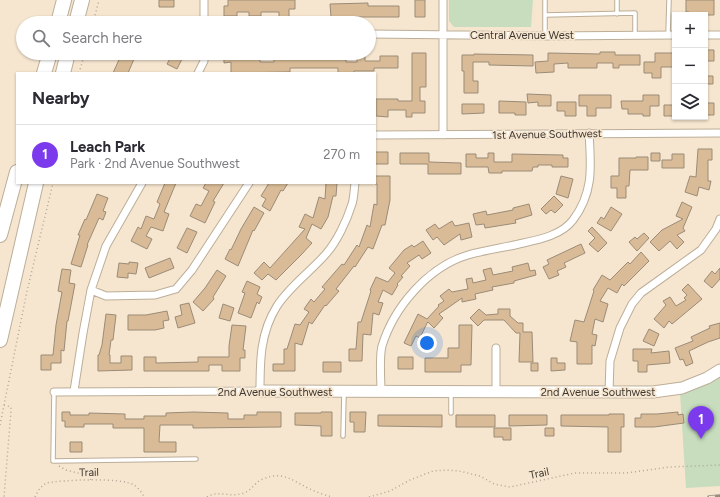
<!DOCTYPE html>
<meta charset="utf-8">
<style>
:root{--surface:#fff;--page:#f7f7f7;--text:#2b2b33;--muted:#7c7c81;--line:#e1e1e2;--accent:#7c3aed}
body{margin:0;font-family:Figtree,sans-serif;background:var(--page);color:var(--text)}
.controls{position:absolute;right:12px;top:12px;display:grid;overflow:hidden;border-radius:0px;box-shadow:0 1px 3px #0004}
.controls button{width:36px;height:36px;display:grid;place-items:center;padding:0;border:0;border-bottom:1px solid var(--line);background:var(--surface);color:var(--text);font:20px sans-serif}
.you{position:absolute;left:427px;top:343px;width:14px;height:14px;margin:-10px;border:3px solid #fff;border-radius:50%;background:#1a73e8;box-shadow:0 0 0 6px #1a73e833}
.badge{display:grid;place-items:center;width:26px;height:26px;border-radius:50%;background:var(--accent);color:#fff;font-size:13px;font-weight:700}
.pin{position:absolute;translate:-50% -33px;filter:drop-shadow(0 1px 2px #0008)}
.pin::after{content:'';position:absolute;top:21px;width:14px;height:12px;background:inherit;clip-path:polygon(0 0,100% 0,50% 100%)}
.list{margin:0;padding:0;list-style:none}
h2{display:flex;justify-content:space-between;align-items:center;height:52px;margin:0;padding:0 16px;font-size:17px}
h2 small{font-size:13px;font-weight:400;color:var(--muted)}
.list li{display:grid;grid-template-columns:26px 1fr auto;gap:12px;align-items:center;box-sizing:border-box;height:60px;padding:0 16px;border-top:1px solid var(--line)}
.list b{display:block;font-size:15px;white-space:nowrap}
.list p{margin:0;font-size:13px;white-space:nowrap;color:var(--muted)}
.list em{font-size:13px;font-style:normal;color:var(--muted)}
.icon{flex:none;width:22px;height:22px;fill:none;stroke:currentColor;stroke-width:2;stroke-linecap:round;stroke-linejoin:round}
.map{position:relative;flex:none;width:720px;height:497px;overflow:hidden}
.search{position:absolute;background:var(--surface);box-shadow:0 1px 3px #0004;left:16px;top:16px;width:360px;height:44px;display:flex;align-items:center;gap:10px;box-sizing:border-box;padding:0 14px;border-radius:22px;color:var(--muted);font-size:15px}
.panel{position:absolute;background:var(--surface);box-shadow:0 1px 3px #0004;left:16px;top:72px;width:360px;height:112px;border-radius:0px}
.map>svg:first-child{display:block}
.green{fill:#c7ddbe}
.building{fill:#d9bc97;stroke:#9b8b77}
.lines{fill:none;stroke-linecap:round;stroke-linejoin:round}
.lane-casing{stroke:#bcae98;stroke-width:5.5}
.street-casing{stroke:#bcae98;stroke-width:9}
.secondary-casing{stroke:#bcae98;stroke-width:13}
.highway-casing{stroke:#bcae98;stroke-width:16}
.path{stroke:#b2a695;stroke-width:1.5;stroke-dasharray:1 3;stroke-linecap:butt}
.lane{stroke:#fff;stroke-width:3.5}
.street{stroke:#fff;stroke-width:7}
.secondary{stroke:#fff;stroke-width:11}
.highway{stroke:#fff;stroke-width:14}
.rail-casing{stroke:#988d7e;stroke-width:3.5}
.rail{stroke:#f6e6d0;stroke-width:2;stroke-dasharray:6;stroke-linecap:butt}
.labels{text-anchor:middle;stroke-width:3.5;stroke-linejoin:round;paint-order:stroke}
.street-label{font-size:11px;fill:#3e3830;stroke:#f6e6d0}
</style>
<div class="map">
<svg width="720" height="497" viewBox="0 0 720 497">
<rect width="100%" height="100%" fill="#f6e6d0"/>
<path class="green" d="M449,0H533L531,27H454L449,21Z
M720,373V486L686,488L680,393Z"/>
<path class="building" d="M159,0H174V7H159Z
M228,0H295V9H289V17H279V12H261V16H249V12H237V16H224V6H228Z
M415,0H425V17H415Z
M686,0H714V15H689V12H686Z
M368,3V6H399V17H331L330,4Z
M705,50H714V61H705Z
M600,52H615V55H640V65H619V68H613V63H597V68H568V63L554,64V72L536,73L535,62L548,61V53L600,54Z
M122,53L134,59L128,73H113Z
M173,53H185L177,69L167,64Z
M224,53H233V55H251V53H260V62H274V54L302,53V57H322V53H346V62H357V53H365V61H380V56H398V68H374V71H354V73H338V68H290V72L231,73V62L224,63Z
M412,53H426V87H420V101H425V113H412V117H406V110H388V117L376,116V99H398V101H412Z
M655,53H675V67H661V78H652V73H644V62H655Z
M474,54L533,55V66L489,65V62H473V81H478V93H464V71H462V55H474Z
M705,76H713V84H705Z
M527,94L551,95V106H538V102L528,103Z
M579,95H611V108H596V116H587V106H579Z
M643,95H659V106H650V116H643V114H628V109H622L621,101H643Z
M499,101L526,102V115H515V113H499Z
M557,102H576V116H565V111H557Z
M705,103H714V115H705Z
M462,104H484V113L462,114Z
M664,105H675V116H664Z
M698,149H712V160H708V181H711L709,190L699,187L697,196L685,192L690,176L696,177Z
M375,152H388V164H375Z
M400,153H429V162L461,163V174H428V164H400Z
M488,153H494V162H512V154L563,155V158H568V167H552V165H538V167H533L532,171H502V173H489L488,167H466V154H476V158H488Z
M651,153H660V161H651Z
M672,154H684V168H662V160H672Z
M636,157H648V170H630L629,186H626V198H617V188H611V176H619V158H636Z
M375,176H390V200L385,225H382L373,249L368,247L355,267L354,266L336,289L339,291L326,306L325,305L312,324L309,322L302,345L295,343V371H273V364H284V349H287L295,324L300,325L309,312L304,309L311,299L314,302L325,289L322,287L342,264L344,265L357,245L359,247L367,225L370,227L374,204L377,205V184H375Z
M561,176L573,179L568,198L556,194Z
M165,183H176L164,212L169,214L163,231L151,227L146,236L152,239L147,249L131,241L138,227L141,229L146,216L154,219L160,204L157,202Z
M206,183H224L213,201L215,202L205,223L190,216L196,204L201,206L209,191L203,188Z
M269,183H288L283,191L281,190L270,211L262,206L266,199L261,196Z
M326,183H337L336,196H333L328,217L321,229L312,224L306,238L312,243L301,255L276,280L268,274L262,280L254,273L264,262L270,268L305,229L299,227L305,214L313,218L319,197L325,199Z
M97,194L108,198L103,211L106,212L103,220L99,218L87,245H88L81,267L71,264L80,235H78L85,219L86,220Z
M554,196L563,205L555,213L551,210L546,214L541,209Z
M682,202L692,207L683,228L685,231L677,235L684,242L677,249L670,241L659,251L650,242L662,230L683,219L676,216Z
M529,204L532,215L515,220L516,223L485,228L484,224L476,225L473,214L486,211L487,215L513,210V208Z
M254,207L264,213L254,231L253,230L238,266L225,259L230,249L231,250L241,229Z
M611,207L622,214L611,231L597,223L601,217L604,219Z
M452,221L455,226L469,223L472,237L461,240L460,234L444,245L437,237L433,240L426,230L435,224L439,229Z
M592,227L607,243L598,252L589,244L595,238L588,231Z
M187,228L197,232L187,253L177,248Z
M644,233L649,238L637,251L629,242L635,237L637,239Z
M423,241L431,253L422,259L419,255L407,263L410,266L401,276L403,277L397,284L398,285L392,295L383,290L378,302L383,303L379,315L373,313L371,335L363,334L362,361H349V349H356L358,322H361L371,291L370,290L376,277L388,282L395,273L389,268L404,250L412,245L414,247Z
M581,244L585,253L564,263L566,267L557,271L559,275L549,279L543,267L549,264L547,260Z
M641,252L649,261L624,286L622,284L617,293L608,288L600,301L608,304L603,322L595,319L592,334L597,335L595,346L592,345V364H577V342L570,341L575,320L584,322L594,291L593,290L602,275L610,280L628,262L630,264Z
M170,258L174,268L149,278L145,268Z
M129,262L138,263L136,274L128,273V278L117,277L119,263L129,264Z
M528,263L530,271L535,270L536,275L514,281V283L492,287L493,290L475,294L476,299L462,302V298L439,314L443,318L434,328L428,322L427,323L420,338L416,336L411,346L404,343L418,314L427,319L439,306L438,305L444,301L440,296L449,289L452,292L468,289L466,279L472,278L473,283L486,280L483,270L491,268L493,275L513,271L512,267Z
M720,268V279L712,288L704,281L712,271L715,274Z
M62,269L71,270L69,283L75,284L68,321H67L64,351L61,350V363H51V370H41V355H53L56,325L62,292L58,291Z
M217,270L226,276L213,297L214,299L203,311L193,302L205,288Z
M247,281L260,287L257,294L262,297L259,304L257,302L251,318L238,313L245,293L242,292Z
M688,284L702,299L672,324L669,321L664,328L654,319L666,305L663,301L670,297L676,306L686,300L684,298L687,295L682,290Z
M189,303L195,323L178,328L175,317L182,315L180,305Z
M223,304L234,308L230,321L219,318Z
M479,309L486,315L498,314V309H510V316L518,323H523V332H532L533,362H519L520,333H516L504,320H484L478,326L470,318Z
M167,311L169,320L163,321L164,328L155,330H128V315H146Z
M106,314L116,315L113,340H111L109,355H110V363H121V356H132V370L98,371V355H99L102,345Z
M720,323V338L708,342L689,351L693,363L686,366L683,359L680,360L675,348L693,341L691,337L710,328L709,326Z
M232,325L246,326L243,350H245V358H240V371H222V365H209V371H144V357H156V363L198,362V357H229V346Z
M459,325H472L471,365H461V372H425V358H448V348H459Z
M649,329L659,334L654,346L643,341Z
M633,349H652L651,353L669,351L670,363L647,365V372H638V361H633Z
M398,357H413V369H398Z
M551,358H557V363H565V370L551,371Z
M323,362H341V372H323Z
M531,363H538V371H531Z
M62,412H70V415H89V413L125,414V419H144V416H166V413L193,412L228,413V419H244V415H257V412H281V427L193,428V425H160L159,442H176V452H144V428H113V424H84V427H65V421H62Z
M321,412H332V436H321V426L295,425V413H321Z
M350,412H366L365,432H354V422H350Z
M678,412V415L683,414L684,423L654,427H635V418H641V414H657Z
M609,414H624V427H621V452H608V427L561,426V415H609Z
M378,415H442V427L378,426Z
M456,415H495V427H456Z
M509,415H547V425L509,426Z
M494,428H511V440H503V437H494Z
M545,428H554V436H545Z
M70,442H82V452H70Z"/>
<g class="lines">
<g class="lane-casing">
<path id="lane" d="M617,0V14
M545,15V0
M668,35L669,0
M545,36V15L635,13V35
M54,392L53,461L196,459
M451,393V413
M343,436L344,393"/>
</g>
<g class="street-casing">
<path id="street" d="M204,0V23
M443,0V135
M369,34L545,36L675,35
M705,35H720
M198,73L204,61V53
M375,135L720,133
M91,290L106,296L155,295L176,289L192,270L249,183
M74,391L83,333L91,290L106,246L142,183
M54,392L260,391C260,361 260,333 277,306C289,287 310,272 325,255C337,242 347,220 352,204C354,198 354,190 355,183
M381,392C381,380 379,357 382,346C394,307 428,267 468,255C485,250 502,248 519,244C537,240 561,236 573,220C594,192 591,166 589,133
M496,392V348
M609,392L610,361L620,328L632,304L641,293L701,250L716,229L720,219"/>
</g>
<g class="secondary-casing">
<path id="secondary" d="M260,391L653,392L682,388L707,378L720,370"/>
</g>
<g class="highway-casing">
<path id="highway" d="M58,23L64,0
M76,23L82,0
M44,73L50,53
M63,73L68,53
M0,235L17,172
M0,340L36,183"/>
</g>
<path class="path" d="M93,23L99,0
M79,73L85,53
M4,405L11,407V411L4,497
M0,425L27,291L53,183
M59,466L66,470L90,476L91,478L90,481
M35,497L40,488L46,483C62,480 121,477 134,485C138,488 142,492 144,497
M207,497C218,490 229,497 240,494C252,492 253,483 263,479C284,470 294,482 312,490C318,493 326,495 332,497
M369,497L390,491L410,480L433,471L447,470L459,471L480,476L494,484L510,487L575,473H626L670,467L720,465"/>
<use href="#lane" class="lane"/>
<use href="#street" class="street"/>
<use href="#secondary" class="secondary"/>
<use href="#highway" class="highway"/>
<g class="rail-casing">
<path id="rail" d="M709,497L720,496"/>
</g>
<use href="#rail" class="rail"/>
</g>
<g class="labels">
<g class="street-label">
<text x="522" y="39">Central Avenue West</text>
<text transform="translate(547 134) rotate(-1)" y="4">1st Avenue Southwest</text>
<text x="275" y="396">2nd Avenue Southwest</text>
<text x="598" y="396">2nd Avenue Southwest</text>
<text transform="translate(89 472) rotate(-1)" y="4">Trail</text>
<text transform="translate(539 473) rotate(-12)" y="4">Trail</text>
</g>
</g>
</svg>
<div class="controls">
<button>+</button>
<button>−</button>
<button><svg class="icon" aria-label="layers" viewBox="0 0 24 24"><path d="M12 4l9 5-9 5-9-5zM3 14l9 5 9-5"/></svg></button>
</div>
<div class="you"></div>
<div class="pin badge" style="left:701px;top:439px">1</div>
<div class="search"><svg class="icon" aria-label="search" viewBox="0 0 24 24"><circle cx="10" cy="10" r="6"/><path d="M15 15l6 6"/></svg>Search here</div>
<section class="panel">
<h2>Nearby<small></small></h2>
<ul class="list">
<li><span class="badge">1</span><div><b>Leach Park</b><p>Park · 2nd Avenue Southwest</p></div><em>270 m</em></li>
</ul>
</section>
</div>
